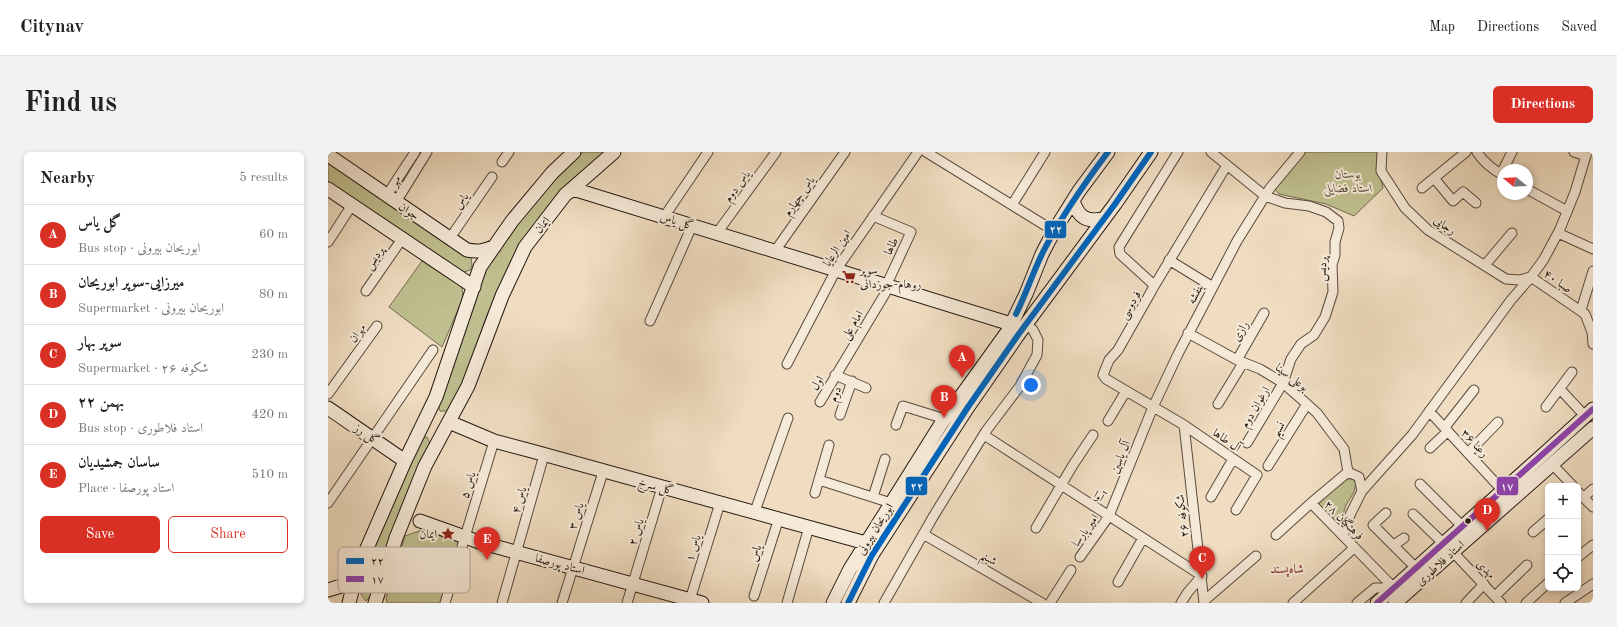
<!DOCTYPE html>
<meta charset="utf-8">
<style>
:root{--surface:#fff;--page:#f2f2f2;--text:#222;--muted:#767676;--line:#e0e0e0;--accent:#d93025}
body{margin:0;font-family:"Old Standard TT",Amiri,serif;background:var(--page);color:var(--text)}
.controls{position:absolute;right:12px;bottom:12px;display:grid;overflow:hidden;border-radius:6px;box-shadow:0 2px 6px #0003}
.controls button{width:36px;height:36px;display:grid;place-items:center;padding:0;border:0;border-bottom:1px solid var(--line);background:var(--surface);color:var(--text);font:20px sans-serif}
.compass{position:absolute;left:1169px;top:12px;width:36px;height:36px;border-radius:50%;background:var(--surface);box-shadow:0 2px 6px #0003;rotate:288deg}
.you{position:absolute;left:703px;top:233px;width:14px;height:14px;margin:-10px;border:3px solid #fff;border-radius:50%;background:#1a73e8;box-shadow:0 0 0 6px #1a73e833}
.badge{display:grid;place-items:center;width:26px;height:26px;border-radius:50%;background:var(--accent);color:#fff;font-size:13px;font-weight:700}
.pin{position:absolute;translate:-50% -33px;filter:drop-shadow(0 1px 2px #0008)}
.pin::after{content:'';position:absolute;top:21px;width:14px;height:12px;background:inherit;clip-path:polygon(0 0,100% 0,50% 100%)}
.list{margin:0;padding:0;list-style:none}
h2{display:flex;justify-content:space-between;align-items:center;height:52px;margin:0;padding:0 16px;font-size:17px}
h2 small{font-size:13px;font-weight:400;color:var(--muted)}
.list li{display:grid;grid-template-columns:26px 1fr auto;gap:12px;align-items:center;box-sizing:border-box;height:60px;padding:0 16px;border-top:1px solid var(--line)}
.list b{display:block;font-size:15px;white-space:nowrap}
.list p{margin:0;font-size:13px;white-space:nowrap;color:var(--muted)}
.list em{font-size:13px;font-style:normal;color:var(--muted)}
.actions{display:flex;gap:8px;padding:12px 16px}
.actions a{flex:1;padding:9px 0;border:1px solid var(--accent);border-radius:6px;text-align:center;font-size:14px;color:var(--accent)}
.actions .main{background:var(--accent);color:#fff}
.icon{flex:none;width:22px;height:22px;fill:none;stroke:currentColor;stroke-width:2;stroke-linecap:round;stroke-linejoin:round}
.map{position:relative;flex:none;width:1265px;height:451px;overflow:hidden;border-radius:6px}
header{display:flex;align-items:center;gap:24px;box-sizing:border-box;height:56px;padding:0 20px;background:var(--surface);border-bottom:1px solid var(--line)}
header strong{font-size:19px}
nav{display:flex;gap:22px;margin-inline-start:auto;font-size:14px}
.intro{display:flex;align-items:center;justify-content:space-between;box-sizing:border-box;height:96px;padding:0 24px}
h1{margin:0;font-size:28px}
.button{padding:10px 18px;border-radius:6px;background:var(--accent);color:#fff;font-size:14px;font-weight:700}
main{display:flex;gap:24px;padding:0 24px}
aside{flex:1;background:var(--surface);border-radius:6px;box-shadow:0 2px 6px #0003}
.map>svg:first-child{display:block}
.green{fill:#bfbf8f;stroke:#726c50}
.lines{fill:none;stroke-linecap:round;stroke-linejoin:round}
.street-casing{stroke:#58493d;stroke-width:11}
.secondary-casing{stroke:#261811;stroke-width:15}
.street{stroke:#f5e9d7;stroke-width:9}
.secondary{stroke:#f5e9d7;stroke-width:13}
.bus-1-casing{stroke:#f5e9d7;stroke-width:9}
.bus-2-casing{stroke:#f5e9d7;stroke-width:9}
.bus-1{stroke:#0065bd;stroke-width:6}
.bus-2{stroke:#8e44ad;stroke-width:6}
.bus-dot{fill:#261811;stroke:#f5e9d7;stroke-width:1.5}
.labels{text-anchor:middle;stroke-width:4;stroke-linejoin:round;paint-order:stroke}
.park-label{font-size:12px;font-style:italic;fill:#544a37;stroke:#f5e9d7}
.street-label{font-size:12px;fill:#261811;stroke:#f5e9d7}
.poi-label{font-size:12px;fill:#261811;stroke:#f5e9d7;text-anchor:start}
.neighbourhood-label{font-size:13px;fill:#7a1f14;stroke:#f5e9d7}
.key{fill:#f5e9d7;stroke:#b7aa9c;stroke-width:1}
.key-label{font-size:11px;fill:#261811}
.line-badge{stroke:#f5e9d7;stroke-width:1.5}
.badge-label{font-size:11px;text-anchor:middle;font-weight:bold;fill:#fff}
</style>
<header>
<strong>Citynav</strong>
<nav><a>Map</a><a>Directions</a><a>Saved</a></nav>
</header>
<div class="intro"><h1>Find us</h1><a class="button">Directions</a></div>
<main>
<aside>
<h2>Nearby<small>5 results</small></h2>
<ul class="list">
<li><span class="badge">A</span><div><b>گل یاس</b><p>Bus stop · ابوریحان بیرونی</p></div><em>60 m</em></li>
<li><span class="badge">B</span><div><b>میرزایی-سوپر ابوریحان</b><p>Supermarket · ابوریحان بیرونی</p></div><em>80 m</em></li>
<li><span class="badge">C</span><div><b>سوپر بهار</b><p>Supermarket · شکوفه ۲۶</p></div><em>230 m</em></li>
<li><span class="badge">D</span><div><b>۲۲ بهمن</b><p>Bus stop · استاد فلاطوری</p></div><em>420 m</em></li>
<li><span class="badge">E</span><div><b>ساسان جمشیدیان</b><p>Place · استاد پورصفا</p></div><em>510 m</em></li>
</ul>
<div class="actions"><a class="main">Save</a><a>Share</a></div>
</aside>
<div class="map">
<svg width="1265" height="451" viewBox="0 0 1265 451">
<rect width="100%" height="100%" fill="#f0ddc1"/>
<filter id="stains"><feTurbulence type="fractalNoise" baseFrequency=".005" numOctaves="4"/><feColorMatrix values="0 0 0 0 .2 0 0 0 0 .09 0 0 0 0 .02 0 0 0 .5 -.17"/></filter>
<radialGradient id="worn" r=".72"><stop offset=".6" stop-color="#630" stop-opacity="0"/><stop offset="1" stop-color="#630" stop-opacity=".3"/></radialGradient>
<path class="green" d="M255,0H281L239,32L190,95L159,163L136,228L120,259H112L110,252L156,118L190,68L237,16Z
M977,0H1051L1052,24L1055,36L1026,64L998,52L951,42L946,36Z
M0,8L143,105L144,113L142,118L136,120L118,110L0,31Z
M94,109L134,135L135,146L114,195L61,155Z
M99,285L103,294L47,439L38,449L30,438L32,424L94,286Z
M1019,327H1025L1028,331L1026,340L1018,353L1012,372L1008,371L991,355V350L995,345Z
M94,378L131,390L112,451H59L58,446L77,384Z"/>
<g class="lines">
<g class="street-casing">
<path id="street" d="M598,0L726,79
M850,0L791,95L792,102L826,133L824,138L790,198L781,208L775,223L778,227L856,273L929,323L908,358
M883,0L937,44L957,51L981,54L998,60L1010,69L1011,76L1007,90V103L1004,113L1005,140L997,165L986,183L973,192L963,207L955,231L919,291
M1054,0L1053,19L1077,56L1100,78L1178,127L1192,128L1202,125
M1149,0C1156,11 1164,17 1175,23
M1246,0L1258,4
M174,10L181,0
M1175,18L1184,0
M1106,26L1125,49L1135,40L1148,51
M1094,36L1138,0
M1199,37L1239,59
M59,43L87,0
M68,50L99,0
M684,53L717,0
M545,64L583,80L558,134
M336,65L380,0
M389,81L448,0
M1230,81L1265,97
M122,86L164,25
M0,90L24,53
M447,99L517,0
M841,108L885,135
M1157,113L1184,81
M1203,125L1257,162L1264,180L1265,192
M825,136L899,13
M38,139L74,87
M1253,158L1265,119
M322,169L364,74
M860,181L909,208L932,217L955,231L970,244L989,261L1016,297L1020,320
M909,208L936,161
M459,212L508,118L590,0
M507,223L538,236
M1232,237L1257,264
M0,242L49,174
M492,250L561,135
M890,252L915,211
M1218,255L1244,220
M1101,259L1175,339
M512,263L524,229
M780,269L798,239
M568,273L575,254L617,267
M856,273L876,451
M1117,275L1146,238
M656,283L874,424L860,440L853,451
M1102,296L1120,279
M1140,301L1170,270
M1224,312L1245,334
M940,314L979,252
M491,328L563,351
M1092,332L1135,375
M1034,339L1084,283L1183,148L1203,125L1216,107L1232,77L1247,40L1259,0
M1250,340L1265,355
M487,341L501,293
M545,345L557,307
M883,345L905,307
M1256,345L1265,337
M0,351L105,198
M983,351L1066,436
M427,359L460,266
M1058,361L1045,373L1088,416
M1085,362L1116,392
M708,376L745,313L765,283
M1205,380L1220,367
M595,382L714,451
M948,383L983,351L1020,320
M1015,384L1022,363L1034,339L1031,325L1020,320
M1066,393L1076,386
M1125,400L1173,451
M752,405L781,364L825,255L850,202L909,89L942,36L972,0
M1250,405L1265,393
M790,430L815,386
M426,444L451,366
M1167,444L1199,413
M876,449L928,404
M117,451L166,289
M174,451L216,303
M234,451L275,320
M299,451L334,335
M361,451L392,351
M459,451L481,375
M556,451L605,365L658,279L692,234L709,203L710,188L705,178L698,172
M722,451L743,418
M965,451L1026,396
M1029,451L1047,436H1066
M1138,451L1156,432
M1198,451L1220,431
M1237,451L1265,432"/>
</g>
<g class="secondary-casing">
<path id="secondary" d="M0,3L139,98C150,100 157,99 167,94
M0,37L146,135
M245,37L683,172
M745,49C751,66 758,70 776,67
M0,256L77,309
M121,270L166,289L200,298L538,391
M92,369L151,390L374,451
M0,438L13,434L28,423
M21,451L29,419L77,309L108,245L152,115L184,69L224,21L246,0
M47,451L68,386L97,314L140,234L174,144L197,95L237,43L286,0
M505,451L522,417L613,272L680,179L698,142L714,102L726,79L751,39L780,0
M520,451L544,403L640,255L690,183L787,52L823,0
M1049,451L1218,300L1265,257
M1067,451L1265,276"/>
</g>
<use href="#street" class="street"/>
<use href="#secondary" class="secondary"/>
<g class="bus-1-casing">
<path id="bus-1" d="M688,162C698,142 705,120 715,100C733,65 756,32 780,0
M520,451L544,403L640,255L690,183L787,52L823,0"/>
</g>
<g class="bus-2-casing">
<path id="bus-2" d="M1049,451L1265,257"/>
</g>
<use href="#bus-1" class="bus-1"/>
<use href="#bus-2" class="bus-2"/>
</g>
<defs>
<g id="supermarket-bare" transform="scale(1.08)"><path d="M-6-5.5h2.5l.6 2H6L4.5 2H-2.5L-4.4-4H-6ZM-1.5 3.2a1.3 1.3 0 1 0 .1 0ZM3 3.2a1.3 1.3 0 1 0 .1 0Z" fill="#8f2418" stroke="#f5e9d7" stroke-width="2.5" paint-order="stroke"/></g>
<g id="sight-bare" transform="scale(1.08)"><path d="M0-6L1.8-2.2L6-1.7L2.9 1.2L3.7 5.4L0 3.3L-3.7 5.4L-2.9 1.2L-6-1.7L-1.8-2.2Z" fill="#8f2418" stroke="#f5e9d7" stroke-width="2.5" paint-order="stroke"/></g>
</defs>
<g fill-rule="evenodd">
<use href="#supermarket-bare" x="521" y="125"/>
<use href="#sight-bare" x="120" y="382"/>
</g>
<circle class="bus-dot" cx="1140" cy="369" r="3.5"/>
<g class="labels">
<g class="park-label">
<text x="1020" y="26">بوستان<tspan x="1020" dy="14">استاد فضایلی</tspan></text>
</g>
<g class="street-label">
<text transform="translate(67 29) rotate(-58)" y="4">مهر</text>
<text transform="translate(409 34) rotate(-54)" y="4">یاس دوم</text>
<text transform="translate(471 44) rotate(-55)" y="4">یاس چهارم</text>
<text transform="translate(133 49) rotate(-56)" y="4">یاس</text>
<text transform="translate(81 59) rotate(34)" y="4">جوان</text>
<text transform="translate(349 69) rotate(17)" y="4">گل یاس</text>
<text transform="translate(214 73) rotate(-52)" y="4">ایمان</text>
<text transform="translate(1117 73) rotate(34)" y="4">رجایی</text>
<text transform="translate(563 94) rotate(-64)" y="4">طاها</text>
<text transform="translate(509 96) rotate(-56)" y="4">امین الرعایا</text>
<text transform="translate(46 106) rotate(-56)" y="4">پردیس</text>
<text transform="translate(994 117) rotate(-86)" y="4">پردیس</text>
<text transform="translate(1230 129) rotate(35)" y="4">صبا ۴۰</text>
<text transform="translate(867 142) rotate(-62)" y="4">بنفشه</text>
<text transform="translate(802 153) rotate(-60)" y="4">فردوسی</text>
<text transform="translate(524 173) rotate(-59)" y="4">امام علی</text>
<text transform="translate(912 179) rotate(-60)" y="4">رازی</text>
<text transform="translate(29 181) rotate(-54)" y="4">مهران</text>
<text transform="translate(964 225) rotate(37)" y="4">بوعلی سینا</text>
<text transform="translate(489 231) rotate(-60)" y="4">اول</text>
<text transform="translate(507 242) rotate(-70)" y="4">دوم</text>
<text transform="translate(927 255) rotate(-59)" y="4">ارغوان دوم</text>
<text transform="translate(950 277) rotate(-58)" y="4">نسیم</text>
<text transform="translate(39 282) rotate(34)" y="4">گل رز</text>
<text transform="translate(899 288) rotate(35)" y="4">آل طاها</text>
<text transform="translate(1147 291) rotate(47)" y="4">رعنا ۳۶</text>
<text transform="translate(792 305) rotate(-68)" y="4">آل یاسین</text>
<text transform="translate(140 333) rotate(-73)" y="4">یاس ۵</text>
<text transform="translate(328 334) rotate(15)" y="4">گل سرخ</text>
<text transform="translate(771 344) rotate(33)" y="4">آوا</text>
<text transform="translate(191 348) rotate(-74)" y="4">یاس ۴</text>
<text transform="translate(248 364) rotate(-73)" y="4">یاس ۳</text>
<text transform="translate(854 364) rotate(-97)" y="4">شکوفه ۲۶</text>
<text transform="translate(1016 368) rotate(45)" y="4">فرهنگیان ۲۸</text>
<text transform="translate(547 377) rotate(-58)" y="4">ابوریحان بیرونی</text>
<text transform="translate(757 378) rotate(-54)" y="4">امیر پارسا</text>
<text transform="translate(308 380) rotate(-73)" y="4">یاس ۲</text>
<text transform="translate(365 396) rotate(-73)" y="4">یاس ۱</text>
<text transform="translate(427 401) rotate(-72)" y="4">یاس</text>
<text transform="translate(661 406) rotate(30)" y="4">شبنم</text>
<text transform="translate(1112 411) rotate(-42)" y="4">استاد فلاطوری</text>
<text transform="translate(232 412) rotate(15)" y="4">استاد پورصفا</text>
<text transform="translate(1158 417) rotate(46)" y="4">مهدی</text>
</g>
<g class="poi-label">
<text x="532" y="122">سوپر<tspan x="532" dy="14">روهام-جوزدانی</tspan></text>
<text x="109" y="386" text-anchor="end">ایمان</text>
</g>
<g class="neighbourhood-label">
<text x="959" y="421">شاه‌پسند</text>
</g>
</g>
<rect x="10" y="395" width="132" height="46" rx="6" class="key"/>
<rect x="18" y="406" width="18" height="6" fill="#0065bd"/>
<rect x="18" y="424" width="18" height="6" fill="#8e44ad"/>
<g class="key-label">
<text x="43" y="413">۲۲</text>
<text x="43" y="431">۱۷</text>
</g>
<g class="line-badge">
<rect x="716" y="68" width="23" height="19" rx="4" fill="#0065bd"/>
<rect x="577" y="324" width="23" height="20" rx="4" fill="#0065bd"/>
<rect x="1168" y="324" width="23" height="20" rx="4" fill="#8e44ad"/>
</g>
<g class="badge-label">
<text x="728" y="81">۲۲</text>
<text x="589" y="338">۲۲</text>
<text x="1179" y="338">۱۷</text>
</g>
<rect width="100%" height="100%" filter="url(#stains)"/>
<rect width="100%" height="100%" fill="url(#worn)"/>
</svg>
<div class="controls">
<button>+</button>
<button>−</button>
<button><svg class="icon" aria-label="locate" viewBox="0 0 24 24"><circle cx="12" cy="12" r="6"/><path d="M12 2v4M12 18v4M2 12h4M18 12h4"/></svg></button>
</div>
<svg class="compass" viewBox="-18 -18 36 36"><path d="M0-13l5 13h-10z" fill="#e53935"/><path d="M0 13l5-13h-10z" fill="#767676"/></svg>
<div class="you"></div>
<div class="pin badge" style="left:634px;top:226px">A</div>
<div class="pin badge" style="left:616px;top:266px">B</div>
<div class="pin badge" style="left:874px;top:427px">C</div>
<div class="pin badge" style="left:1159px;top:379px">D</div>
<div class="pin badge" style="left:159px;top:408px">E</div>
</div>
</main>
